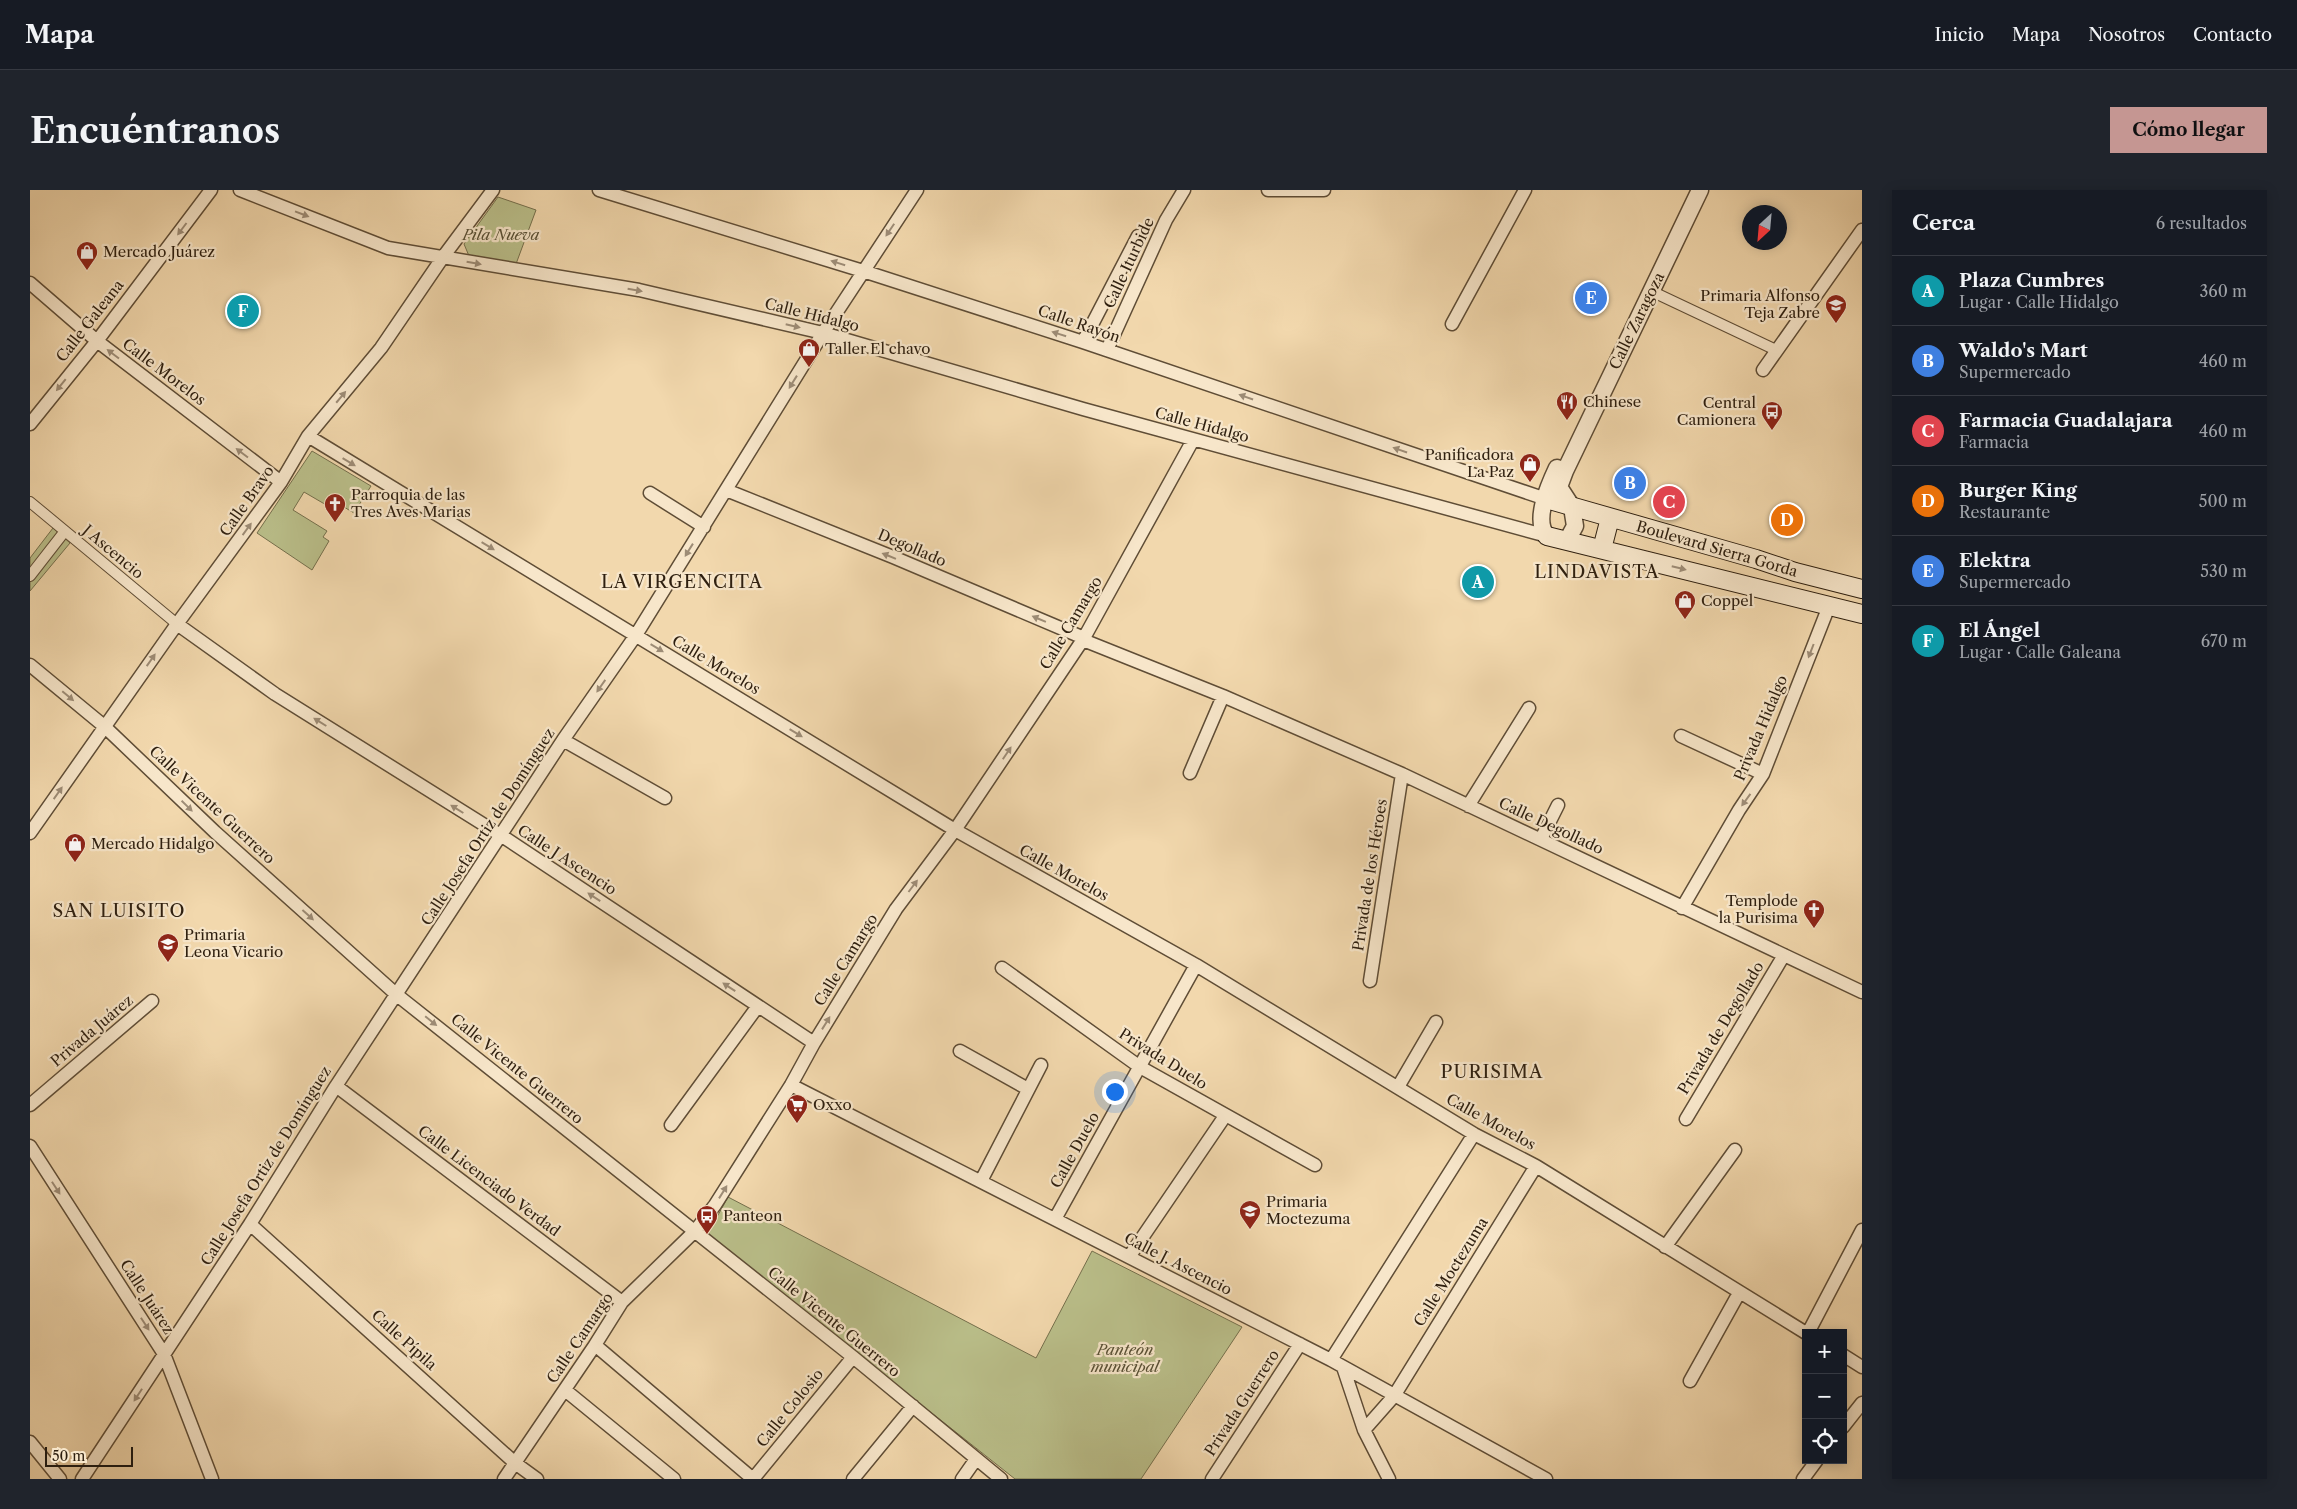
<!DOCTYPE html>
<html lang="es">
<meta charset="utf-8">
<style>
:root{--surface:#171b24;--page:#20242c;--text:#f1f3f6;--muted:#9ea1a6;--line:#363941;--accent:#c59692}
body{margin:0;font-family:"Libre Caslon Text",serif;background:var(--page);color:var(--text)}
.controls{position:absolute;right:15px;bottom:15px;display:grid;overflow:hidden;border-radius:0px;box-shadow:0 2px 12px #0003}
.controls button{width:45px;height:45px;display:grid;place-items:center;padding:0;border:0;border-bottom:1px solid var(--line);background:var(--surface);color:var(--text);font:25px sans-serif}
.compass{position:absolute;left:1712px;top:15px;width:45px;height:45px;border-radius:50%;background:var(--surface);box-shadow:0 2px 12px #0003;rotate:206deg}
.scale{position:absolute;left:15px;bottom:12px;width:88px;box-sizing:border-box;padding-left:5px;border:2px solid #2e1f0f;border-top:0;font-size:14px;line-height:18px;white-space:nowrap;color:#2e1f0f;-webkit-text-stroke:4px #f7e6ca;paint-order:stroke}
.you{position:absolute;left:1084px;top:901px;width:18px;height:18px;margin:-12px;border:4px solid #fff;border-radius:50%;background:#1a73e8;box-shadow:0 0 0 8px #1a73e833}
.badge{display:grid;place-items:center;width:32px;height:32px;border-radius:50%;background:var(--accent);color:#fff;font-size:16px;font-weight:700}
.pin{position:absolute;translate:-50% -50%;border:2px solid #fff;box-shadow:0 1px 5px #0006}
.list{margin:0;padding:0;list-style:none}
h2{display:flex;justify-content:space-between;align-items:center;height:65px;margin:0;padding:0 20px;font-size:21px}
h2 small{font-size:16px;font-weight:400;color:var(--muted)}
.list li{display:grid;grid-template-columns:32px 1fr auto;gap:15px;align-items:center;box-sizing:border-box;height:70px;padding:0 20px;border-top:1px solid var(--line)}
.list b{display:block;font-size:19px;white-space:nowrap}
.list p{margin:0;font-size:16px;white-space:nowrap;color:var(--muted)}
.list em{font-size:16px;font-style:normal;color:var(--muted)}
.icon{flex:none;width:28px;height:28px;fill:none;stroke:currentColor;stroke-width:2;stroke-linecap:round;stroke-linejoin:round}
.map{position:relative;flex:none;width:1832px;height:1289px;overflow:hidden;border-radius:0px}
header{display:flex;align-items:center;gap:30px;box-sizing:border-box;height:70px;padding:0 25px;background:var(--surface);border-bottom:1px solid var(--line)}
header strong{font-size:24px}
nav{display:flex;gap:28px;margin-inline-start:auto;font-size:18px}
.intro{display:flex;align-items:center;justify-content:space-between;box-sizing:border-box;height:120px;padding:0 30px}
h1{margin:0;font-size:35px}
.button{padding:12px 22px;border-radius:0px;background:var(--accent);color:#111;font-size:18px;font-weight:700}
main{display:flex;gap:30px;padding:0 30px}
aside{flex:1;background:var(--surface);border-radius:0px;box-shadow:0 2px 12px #0003}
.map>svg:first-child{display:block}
.green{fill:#babf8a;stroke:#746f4c}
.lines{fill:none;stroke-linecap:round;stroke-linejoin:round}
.pedestrian-casing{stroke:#5f4d36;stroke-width:12}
.minor-casing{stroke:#5f4d36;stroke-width:15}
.tertiary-casing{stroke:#5f4d36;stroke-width:19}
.secondary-casing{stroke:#2e1f0f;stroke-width:20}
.pedestrian{stroke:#f7e6ca;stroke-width:10}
.minor{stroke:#f7e6ca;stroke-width:12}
.tertiary{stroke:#f7e6ca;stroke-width:16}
.secondary{stroke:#f7e6ca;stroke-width:18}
.oneway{fill:#9d8c76}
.labels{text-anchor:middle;stroke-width:4.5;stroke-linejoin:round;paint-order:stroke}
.park-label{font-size:15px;font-style:italic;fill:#584f34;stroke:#f7e6ca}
.poi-label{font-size:15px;fill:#2e1f0f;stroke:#f7e6ca;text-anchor:start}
.street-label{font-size:15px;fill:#2e1f0f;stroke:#f7e6ca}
.quarter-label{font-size:18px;letter-spacing:1px;fill:#2e1f0f;stroke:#f7e6ca}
</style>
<header>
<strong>Mapa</strong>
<nav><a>Inicio</a><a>Mapa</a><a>Nosotros</a><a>Contacto</a></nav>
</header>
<div class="intro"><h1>Encuéntranos</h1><a class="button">Cómo llegar</a></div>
<main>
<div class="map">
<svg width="1832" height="1289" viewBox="0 0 1832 1289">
<rect width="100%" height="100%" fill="#f2d8ad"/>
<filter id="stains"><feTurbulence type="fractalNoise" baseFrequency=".004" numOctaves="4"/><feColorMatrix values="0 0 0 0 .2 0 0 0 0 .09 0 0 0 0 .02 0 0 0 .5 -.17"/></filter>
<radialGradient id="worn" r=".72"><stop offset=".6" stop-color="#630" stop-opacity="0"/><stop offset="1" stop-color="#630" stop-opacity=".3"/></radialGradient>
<path class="green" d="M468,7L506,20L486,74L439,66L434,54Z
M282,261L341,296L324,323L314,317L310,323L274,302L263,320L297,341L293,347L299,351L282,380L227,343Z
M23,338L40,353L0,401V368Z
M698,1007L1006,1168L1062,1061L1212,1137L1111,1289H985L677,1045Z"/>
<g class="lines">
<g class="pedestrian-casing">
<path id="pedestrian" d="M1621,101L1746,160
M0,312L147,434
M0,386L35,341"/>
</g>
<g class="minor-casing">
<path id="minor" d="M210,0L358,58L609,100L793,143L1053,219L1517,346
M569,0L833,81L1053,152L1516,309
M1238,0H1294
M0,93L67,151L251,292
M1422,134L1495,0
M1053,152L1108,46
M1077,160L1136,30L1154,0
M1733,180L1832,40
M0,234L67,151L181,0
M278,246L925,640L1166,775L1444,944L1506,976L1776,1143
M696,300L863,367L1054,448
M620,303L674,337
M147,434L245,504L472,646L784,853
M1053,450L1193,506L1372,584L1832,802
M0,475L74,536L185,642L367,805L823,1167L971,1289
M1651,546L1733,584
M533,550L635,608
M1160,583L1193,506
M1438,616L1499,518
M0,643L147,434L251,292L278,246L351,158L413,67L463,0
M1511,649L1528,615
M1652,718L1709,620L1733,584L1799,416
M972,778L1110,877L1285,975
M1340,791L1372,584
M930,861L998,899
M761,895L1301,1170L1516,1289
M306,896L592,1112
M1368,897L1406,832
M0,915L122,811
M1656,929L1754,765
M641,935L728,816
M0,956L134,1164L182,1289
M951,991L1011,875
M1025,1029L1166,775
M220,1034L485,1273L507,1289
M1635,1057L1705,960
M1099,1067L1195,926
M1778,1143L1832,1040
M565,1155L723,1289
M1813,1165L1832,1177
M1301,1170L1444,944
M1313,1177L1334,1240L1359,1289
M1660,1191L1709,1103
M535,1200L644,1289
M1813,1237L1832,1213
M1334,1240L1364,1206L1506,976
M0,1252L30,1289
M52,1289L220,1034L306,896L533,550L606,445L793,143L887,0
M474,1289L565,1155L592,1112L665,1041L685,1015L761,895L784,853L866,719L925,640L1054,448L1163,250
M723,1289L823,1167
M823,1289L883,1216
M932,1289L946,1269
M1182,1289L1270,1154
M1773,1289L1787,1270"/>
</g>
<g class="tertiary-casing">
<path id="tertiary" d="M1517,346C1503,331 1519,295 1527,278
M1533,350L1539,347L1545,336L1542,317L1529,297L1535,281L1670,0"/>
</g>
<g class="secondary-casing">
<path id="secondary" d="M1516,309L1726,369L1765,382L1832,399
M1517,346L1832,424
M1572,359L1580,328"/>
</g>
<use href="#pedestrian" class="pedestrian"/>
<use href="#minor" class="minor"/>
<use href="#tertiary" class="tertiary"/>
<use href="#secondary" class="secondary"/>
</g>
<defs><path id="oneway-solid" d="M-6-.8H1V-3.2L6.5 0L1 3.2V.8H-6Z" transform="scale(1.25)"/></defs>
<g class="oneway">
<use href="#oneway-solid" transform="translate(272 24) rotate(21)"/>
<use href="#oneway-solid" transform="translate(152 39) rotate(127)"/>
<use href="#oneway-solid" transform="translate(860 40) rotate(124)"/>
<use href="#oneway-solid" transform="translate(444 73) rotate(10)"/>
<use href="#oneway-solid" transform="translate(808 73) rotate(-163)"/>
<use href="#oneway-solid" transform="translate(605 100) rotate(10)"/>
<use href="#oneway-solid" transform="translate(763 136) rotate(13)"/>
<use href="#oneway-solid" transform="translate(1029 144) rotate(-162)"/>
<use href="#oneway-solid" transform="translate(83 164) rotate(-143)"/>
<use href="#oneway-solid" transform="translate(763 192) rotate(122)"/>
<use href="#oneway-solid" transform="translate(31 195) rotate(129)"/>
<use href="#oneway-solid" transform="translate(311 207) rotate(-50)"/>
<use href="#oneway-solid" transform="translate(1216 207) rotate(-161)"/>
<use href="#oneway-solid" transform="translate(1370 260) rotate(-161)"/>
<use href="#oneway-solid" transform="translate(212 263) rotate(-143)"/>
<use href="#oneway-solid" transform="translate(319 272) rotate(31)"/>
<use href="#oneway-solid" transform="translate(217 339) rotate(-54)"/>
<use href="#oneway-solid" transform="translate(458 356) rotate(31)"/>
<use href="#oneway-solid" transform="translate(659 360) rotate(122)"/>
<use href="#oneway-solid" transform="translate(859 366) rotate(-158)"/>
<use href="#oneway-solid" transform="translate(1649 378) rotate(14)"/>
<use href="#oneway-solid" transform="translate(1009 429) rotate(-157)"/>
<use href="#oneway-solid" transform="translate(627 458) rotate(31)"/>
<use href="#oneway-solid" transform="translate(1781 461) rotate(111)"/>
<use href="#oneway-solid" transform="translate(121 470) rotate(-55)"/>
<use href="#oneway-solid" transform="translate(571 496) rotate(125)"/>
<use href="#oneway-solid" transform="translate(38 506) rotate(40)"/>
<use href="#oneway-solid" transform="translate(290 532) rotate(-148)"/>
<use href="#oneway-solid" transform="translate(766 543) rotate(31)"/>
<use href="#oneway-solid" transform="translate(977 563) rotate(-56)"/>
<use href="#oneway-solid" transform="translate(28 603) rotate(-55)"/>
<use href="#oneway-solid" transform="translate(1716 610) rotate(126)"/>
<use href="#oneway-solid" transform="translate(157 616) rotate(44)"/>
<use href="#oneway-solid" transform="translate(427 619) rotate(-148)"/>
<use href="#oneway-solid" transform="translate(883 696) rotate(-53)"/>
<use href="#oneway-solid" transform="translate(564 707) rotate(-147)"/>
<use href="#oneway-solid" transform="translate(278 725) rotate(42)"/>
<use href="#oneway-solid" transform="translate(699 797) rotate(-147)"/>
<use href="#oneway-solid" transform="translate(401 831) rotate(39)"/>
<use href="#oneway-solid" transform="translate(796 833) rotate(-58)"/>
<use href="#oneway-solid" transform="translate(26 998) rotate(57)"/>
<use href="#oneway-solid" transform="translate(693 1002) rotate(-58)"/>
<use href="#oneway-solid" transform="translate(115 1134) rotate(57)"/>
<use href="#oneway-solid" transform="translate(108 1205) rotate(123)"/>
</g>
<defs>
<g id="shop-pin" transform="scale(1.125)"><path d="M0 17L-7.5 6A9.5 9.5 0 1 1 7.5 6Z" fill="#8f2418" stroke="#f7e6ca"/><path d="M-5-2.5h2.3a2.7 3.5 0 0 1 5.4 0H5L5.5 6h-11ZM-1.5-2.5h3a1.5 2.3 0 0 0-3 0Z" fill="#fff"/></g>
<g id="school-pin" transform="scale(1.125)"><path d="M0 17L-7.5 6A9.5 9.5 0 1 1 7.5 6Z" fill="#8f2418" stroke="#f7e6ca"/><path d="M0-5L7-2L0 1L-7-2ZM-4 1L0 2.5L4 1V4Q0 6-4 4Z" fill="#fff"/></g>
<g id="restaurant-pin" transform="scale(1.125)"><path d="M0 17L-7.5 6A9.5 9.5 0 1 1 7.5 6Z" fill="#8f2418" stroke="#f7e6ca"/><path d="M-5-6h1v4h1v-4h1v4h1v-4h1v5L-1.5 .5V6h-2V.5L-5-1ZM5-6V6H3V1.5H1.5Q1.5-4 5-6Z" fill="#fff"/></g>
<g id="bus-pin" transform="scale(1.125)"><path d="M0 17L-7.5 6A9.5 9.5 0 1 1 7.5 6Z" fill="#8f2418" stroke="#f7e6ca"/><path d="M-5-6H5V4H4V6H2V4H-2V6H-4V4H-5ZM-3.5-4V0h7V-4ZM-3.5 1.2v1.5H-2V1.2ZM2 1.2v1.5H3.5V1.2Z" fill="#fff"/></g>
<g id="church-pin" transform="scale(1.125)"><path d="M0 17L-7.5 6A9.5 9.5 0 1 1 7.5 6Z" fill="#8f2418" stroke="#f7e6ca"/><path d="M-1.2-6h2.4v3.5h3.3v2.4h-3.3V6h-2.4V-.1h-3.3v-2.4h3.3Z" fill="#fff"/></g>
<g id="supermarket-pin" transform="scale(1.125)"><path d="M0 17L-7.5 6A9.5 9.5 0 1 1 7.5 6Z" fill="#8f2418" stroke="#f7e6ca"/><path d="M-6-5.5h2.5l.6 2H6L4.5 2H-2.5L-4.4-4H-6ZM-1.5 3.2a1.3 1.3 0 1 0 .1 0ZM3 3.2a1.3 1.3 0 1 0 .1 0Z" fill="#fff"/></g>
</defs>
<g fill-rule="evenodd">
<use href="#shop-pin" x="57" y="62"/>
<use href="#school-pin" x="1806" y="115"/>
<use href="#shop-pin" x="779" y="159"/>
<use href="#restaurant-pin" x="1537" y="212"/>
<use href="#bus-pin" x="1742" y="222"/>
<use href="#shop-pin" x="1500" y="274"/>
<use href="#church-pin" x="305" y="314"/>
<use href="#shop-pin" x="1655" y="411"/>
<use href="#shop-pin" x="45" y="654"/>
<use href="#church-pin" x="1784" y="720"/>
<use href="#school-pin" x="138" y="754"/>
<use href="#supermarket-pin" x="767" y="915"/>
<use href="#school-pin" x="1220" y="1021"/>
<use href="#bus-pin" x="677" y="1026"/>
</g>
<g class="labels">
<g class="park-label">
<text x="471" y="50">Pila Nueva</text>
<text x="1095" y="1165">Panteón<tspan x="1095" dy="17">municipal</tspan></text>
</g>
<g class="poi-label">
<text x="73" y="67">Mercado Juárez</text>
<text x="1790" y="111" text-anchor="end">Primaria Alfonso<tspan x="1790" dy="17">Teja Zabre</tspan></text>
<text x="795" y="164">Taller El chavo</text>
<text x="1553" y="217">Chinese</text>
<text x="1726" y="218" text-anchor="end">Central<tspan x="1726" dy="17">Camionera</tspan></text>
<text x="1484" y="270" text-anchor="end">Panificadora<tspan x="1484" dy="17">La Paz</tspan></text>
<text x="321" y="310">Parroquia de las<tspan x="321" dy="17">Tres Aves Marias</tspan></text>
<text x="1671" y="416">Coppel</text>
<text x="61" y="659">Mercado Hidalgo</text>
<text x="1768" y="716" text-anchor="end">Templode<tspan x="1768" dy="17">la Purisima</tspan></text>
<text x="154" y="750">Primaria<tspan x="154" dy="17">Leona Vicario</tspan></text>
<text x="783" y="920">Oxxo</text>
<text x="1236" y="1017">Primaria<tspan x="1236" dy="17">Moctezuma</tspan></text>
<text x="693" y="1031">Panteon</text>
</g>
<g class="street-label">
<text transform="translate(1099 73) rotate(-65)" y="5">Calle Iturbide</text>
<text transform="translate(782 125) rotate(14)" y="5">Calle Hidalgo</text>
<text transform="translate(60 131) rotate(-52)" y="5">Calle Galeana</text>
<text transform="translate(1607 131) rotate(-64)" y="5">Calle Zaragoza</text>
<text transform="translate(1049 134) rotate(19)" y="5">Calle Rayón</text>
<text transform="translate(134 182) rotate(37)" y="5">Calle Morelos</text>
<text transform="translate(1172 235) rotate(15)" y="5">Calle Hidalgo</text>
<text transform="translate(217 311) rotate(-55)" y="5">Calle Bravo</text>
<text transform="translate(882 358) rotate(23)" y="5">Degollado</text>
<text transform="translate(1687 359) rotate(16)" y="5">Boulevard Sierra Gorda</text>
<text transform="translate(83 362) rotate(40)" y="5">J Ascencio</text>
<text transform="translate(1041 433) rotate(-59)" y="5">Calle Camargo</text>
<text transform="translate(686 475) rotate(31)" y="5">Calle Morelos</text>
<text transform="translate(1731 538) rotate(-67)" y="5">Privada Hidalgo</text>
<text transform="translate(182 615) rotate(43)" y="5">Calle Vicente Guerrero</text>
<text transform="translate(1521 636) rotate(25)" y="5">Calle Degollado</text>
<text transform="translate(458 637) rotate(-57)" y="5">Calle Josefa Ortiz de Domínguez</text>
<text transform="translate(537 670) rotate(33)" y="5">Calle J Ascencio</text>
<text transform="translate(1034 683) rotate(29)" y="5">Calle Morelos</text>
<text transform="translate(1340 685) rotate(-81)" y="5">Privada de los Héroes</text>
<text transform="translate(816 770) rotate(-58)" y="5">Calle Camargo</text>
<text transform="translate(1691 838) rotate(-59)" y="5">Privada de Degollado</text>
<text transform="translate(62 841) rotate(-40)" y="5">Privada Juárez</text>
<text transform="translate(1133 869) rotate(32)" y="5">Privada Duelo</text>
<text transform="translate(487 879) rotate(39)" y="5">Calle Vicente Guerrero</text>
<text transform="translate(1461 932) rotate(29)" y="5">Calle Morelos</text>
<text transform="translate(1045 960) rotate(-61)" y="5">Calle Duelo</text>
<text transform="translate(236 976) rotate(-58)" y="5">Calle Josefa Ortiz de Domínguez</text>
<text transform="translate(459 991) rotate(37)" y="5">Calle Licenciado Verdad</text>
<text transform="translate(1148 1074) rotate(27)" y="5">Calle J. Ascencio</text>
<text transform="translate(1421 1082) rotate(-58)" y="5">Calle Moctezuma</text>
<text transform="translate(117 1107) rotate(57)" y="5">Calle Juárez</text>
<text transform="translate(804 1132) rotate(39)" y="5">Calle Vicente Guerrero</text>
<text transform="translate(550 1148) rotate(-56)" y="5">Calle Camargo</text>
<text transform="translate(374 1150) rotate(42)" y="5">Calle Pípila</text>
<text transform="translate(1212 1213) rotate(-57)" y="5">Privada Guerrero</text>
<text transform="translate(760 1218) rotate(-51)" y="5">Calle Colosio</text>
</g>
<g class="quarter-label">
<text x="1567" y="388">LINDAVISTA</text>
<text x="652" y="398">LA VIRGENCITA</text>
<text x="89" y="727">SAN LUISITO</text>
<text x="1462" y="888">PURISIMA</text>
</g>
</g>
<rect width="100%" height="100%" filter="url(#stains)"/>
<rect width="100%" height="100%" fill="url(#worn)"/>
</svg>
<div class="controls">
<button>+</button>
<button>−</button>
<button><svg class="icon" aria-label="locate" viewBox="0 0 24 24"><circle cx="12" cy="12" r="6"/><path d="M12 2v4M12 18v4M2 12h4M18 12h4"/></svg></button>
</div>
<svg class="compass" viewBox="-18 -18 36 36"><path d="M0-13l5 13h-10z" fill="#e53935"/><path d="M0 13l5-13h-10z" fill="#9ea1a6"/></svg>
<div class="scale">50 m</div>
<div class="you"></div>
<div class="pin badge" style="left:1448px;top:392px;background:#0f9aa8">A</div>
<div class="pin badge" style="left:1600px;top:293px;background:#3f7fe0">B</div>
<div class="pin badge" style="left:1639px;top:312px;background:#e0444e">C</div>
<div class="pin badge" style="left:1757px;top:330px;background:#e8710a">D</div>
<div class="pin badge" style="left:1561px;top:108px;background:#3f7fe0">E</div>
<div class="pin badge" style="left:213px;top:121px;background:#0f9aa8">F</div>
</div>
<aside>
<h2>Cerca<small>6 resultados</small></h2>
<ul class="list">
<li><span class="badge" style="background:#0f9aa8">A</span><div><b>Plaza Cumbres</b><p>Lugar · Calle Hidalgo</p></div><em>360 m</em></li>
<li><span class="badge" style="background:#3f7fe0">B</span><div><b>Waldo's Mart</b><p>Supermercado</p></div><em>460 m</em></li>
<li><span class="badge" style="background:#e0444e">C</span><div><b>Farmacia Guadalajara</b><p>Farmacia</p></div><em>460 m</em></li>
<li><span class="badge" style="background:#e8710a">D</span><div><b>Burger King</b><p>Restaurante</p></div><em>500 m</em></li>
<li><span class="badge" style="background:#3f7fe0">E</span><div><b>Elektra</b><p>Supermercado</p></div><em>530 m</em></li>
<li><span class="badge" style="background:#0f9aa8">F</span><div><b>El Ángel</b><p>Lugar · Calle Galeana</p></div><em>670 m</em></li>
</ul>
</aside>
</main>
